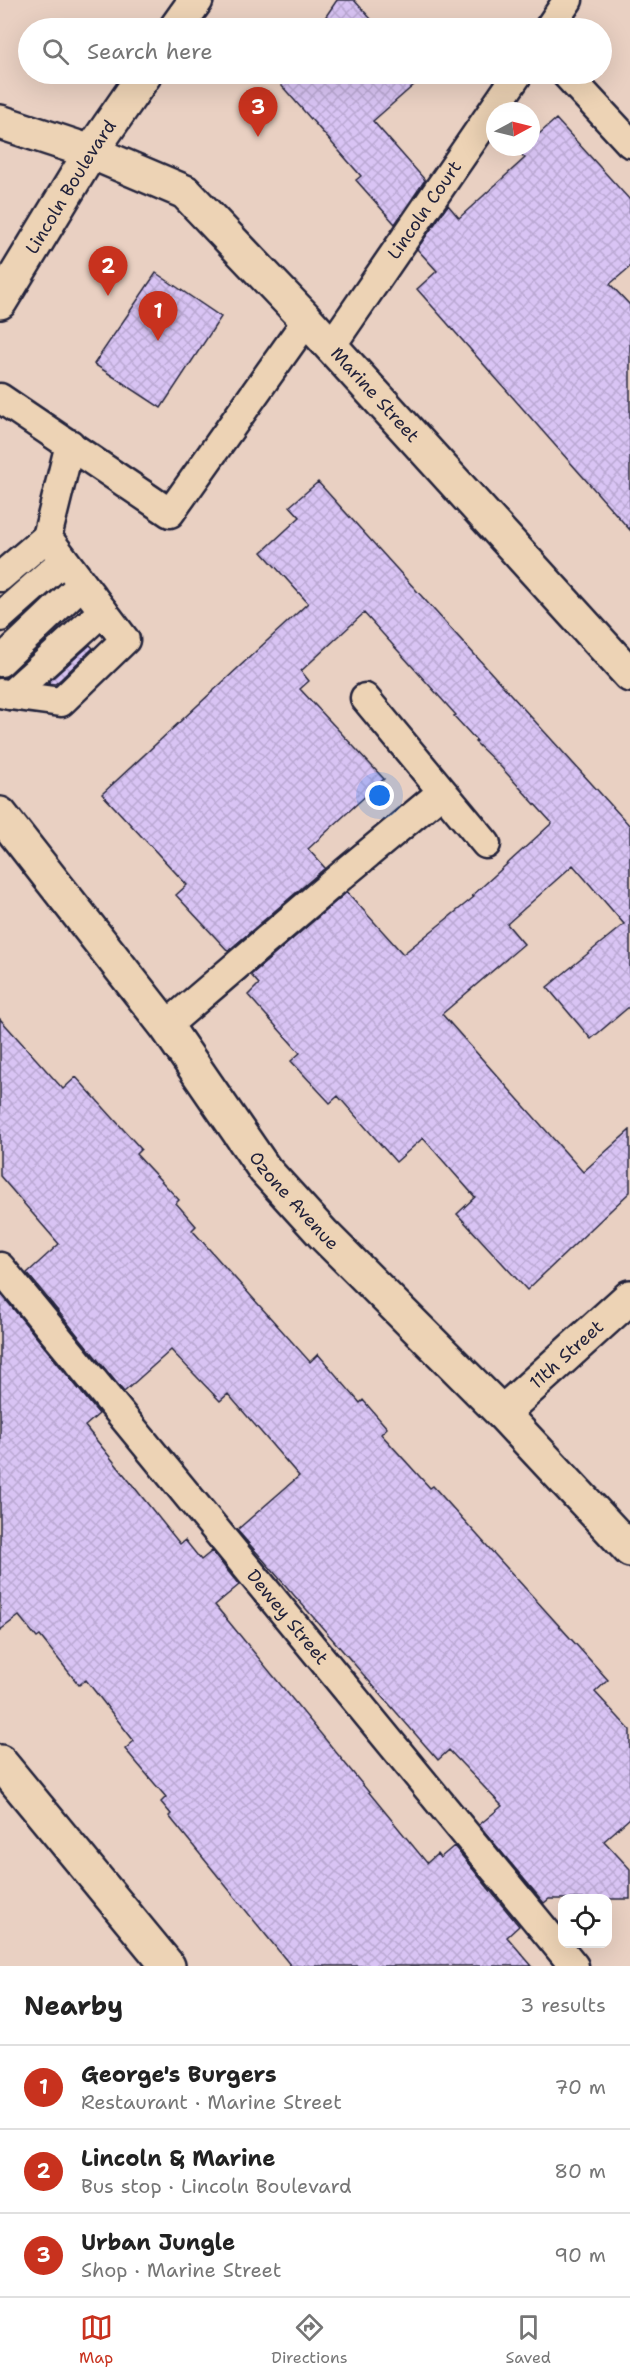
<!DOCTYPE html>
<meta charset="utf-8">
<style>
:root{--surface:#fff;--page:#f6f6f6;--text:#222;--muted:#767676;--line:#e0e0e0;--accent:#c8321e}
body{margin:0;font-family:"Shantell Sans",sans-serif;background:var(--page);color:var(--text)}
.controls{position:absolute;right:18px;bottom:18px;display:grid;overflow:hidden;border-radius:12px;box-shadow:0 6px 24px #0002}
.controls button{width:54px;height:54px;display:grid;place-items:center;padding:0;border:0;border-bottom:2px solid var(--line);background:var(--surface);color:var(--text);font:30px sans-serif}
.compass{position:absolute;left:486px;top:102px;width:54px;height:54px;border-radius:50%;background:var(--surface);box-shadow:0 6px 24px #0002;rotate:83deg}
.you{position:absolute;left:380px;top:796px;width:21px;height:21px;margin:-15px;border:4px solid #fff;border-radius:50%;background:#1a73e8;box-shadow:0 0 0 9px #1a73e833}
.badge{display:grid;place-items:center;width:39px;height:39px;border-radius:50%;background:var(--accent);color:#fff;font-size:20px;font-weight:700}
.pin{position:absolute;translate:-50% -50px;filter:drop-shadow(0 2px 3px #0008)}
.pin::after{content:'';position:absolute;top:32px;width:21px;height:18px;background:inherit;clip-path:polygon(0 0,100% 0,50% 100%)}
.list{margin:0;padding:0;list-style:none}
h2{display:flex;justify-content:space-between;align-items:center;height:78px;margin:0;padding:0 24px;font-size:26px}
h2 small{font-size:20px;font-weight:400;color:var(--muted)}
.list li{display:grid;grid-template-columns:39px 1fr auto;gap:18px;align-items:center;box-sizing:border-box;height:84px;padding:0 24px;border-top:2px solid var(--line)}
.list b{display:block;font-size:22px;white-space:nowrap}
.list p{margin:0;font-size:20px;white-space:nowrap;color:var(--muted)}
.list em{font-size:20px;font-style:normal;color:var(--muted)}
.icon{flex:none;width:33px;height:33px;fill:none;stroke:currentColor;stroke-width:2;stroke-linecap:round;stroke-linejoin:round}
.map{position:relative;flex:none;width:630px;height:1966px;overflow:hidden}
.search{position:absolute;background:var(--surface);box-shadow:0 6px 24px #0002;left:18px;right:18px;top:18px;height:66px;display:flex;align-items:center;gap:15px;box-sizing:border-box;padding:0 21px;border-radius:33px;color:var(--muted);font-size:22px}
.sheet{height:330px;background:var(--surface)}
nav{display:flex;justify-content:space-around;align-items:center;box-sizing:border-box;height:84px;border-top:2px solid var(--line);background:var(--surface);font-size:16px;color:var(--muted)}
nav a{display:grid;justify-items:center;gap:3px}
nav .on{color:var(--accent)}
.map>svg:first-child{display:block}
.building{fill:url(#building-cross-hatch);stroke:#22223b;stroke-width:1.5}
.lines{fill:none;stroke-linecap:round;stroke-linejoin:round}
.lane-casing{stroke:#22223b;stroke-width:33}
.street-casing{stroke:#22223b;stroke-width:38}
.secondary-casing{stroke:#22223b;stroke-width:38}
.highway-casing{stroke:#22223b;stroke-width:38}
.lane{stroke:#edd3b5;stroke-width:28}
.street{stroke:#edd3b5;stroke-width:33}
.secondary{stroke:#edd3b5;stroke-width:33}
.highway{stroke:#edd3b5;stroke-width:33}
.labels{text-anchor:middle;stroke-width:4.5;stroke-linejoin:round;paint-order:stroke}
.street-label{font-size:18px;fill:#22223b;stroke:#edd3b5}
</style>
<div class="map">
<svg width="630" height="1966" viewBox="0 0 630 1966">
<defs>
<pattern id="building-cross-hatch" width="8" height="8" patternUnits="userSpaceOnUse" patternTransform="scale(1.5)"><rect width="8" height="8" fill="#d9c4f4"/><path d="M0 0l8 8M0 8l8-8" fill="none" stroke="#baa8d2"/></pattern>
</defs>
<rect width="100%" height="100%" fill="#e9d0c2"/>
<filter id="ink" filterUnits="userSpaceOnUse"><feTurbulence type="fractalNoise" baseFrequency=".0167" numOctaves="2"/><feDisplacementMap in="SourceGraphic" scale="12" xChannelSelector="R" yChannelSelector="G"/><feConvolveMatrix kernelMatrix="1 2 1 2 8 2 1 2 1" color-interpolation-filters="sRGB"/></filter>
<g filter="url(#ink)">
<path class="building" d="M337,0H354L379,28H318Z
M288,74H420L423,77L373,121L425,180L395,224L356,180L361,176L281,85Z
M556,119L630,200V267L610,284L630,305V530L417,289L437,271L417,249L448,205L459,218L525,158L519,152L525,147H531V141Z
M156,273L221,317L161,408L94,364Z
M318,482L630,826V1006L591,1039L547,987L624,924L573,865L507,924L524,944L442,1014L583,1172L630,1130V1192L527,1290L457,1214L475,1197L423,1138L396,1162L338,1096L330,1103L291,1061L300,1053L248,995L259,984L251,975L347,892L403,954L474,897L472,896L552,823L500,766L475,742L477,741L454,716L456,715L364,613L301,671L309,681L300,689L384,779L308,849L325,868L228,951L176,895L187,885L102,794L308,603L262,552L300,517L290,506Z
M90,645L93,648L61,679L55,684L47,683Z
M0,1019L63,1089L76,1077L141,1149L136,1154L179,1200L176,1203L196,1226L192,1230L310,1362L318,1354L360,1403L363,1400L387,1428L381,1434L430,1488L433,1486L608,1680L595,1692L630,1730V1818L604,1841L630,1869V1899H549L544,1903L479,1825L502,1806L449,1750L438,1760L237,1530L299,1476L228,1394L220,1401L171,1350L124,1392L27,1273L59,1244L0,1176Z
M2,1295L99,1414L85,1426L180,1544L185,1540L201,1560L212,1551L239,1585L215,1605L427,1863L437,1854L440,1858L454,1846L519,1926L507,1937L532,1966H291L169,1816L171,1814L161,1802L166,1797L125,1749L134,1741L86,1680L79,1685L40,1636L37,1638L19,1616L0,1630V1297Z"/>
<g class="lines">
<g class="lane-casing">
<g id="lane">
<path d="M549,28L568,0"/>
<path d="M566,74L630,143"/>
<path id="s1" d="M331,346L518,74"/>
<path d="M0,398L170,513L307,320"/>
<path d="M0,577L47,537"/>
<path d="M0,617L64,560"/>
<path d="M0,662L82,584"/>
<path d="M0,693L10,695L103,611"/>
<path d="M10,695L61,702L125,640L47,537L70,444"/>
<path d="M365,698L486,844"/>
<path d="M166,1026L347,871L442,792"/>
<path id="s2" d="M0,1267L574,1966"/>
</g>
</g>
<g class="street-casing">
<g id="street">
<path d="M0,122L91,152"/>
<path id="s3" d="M0,814L166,1026L265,1170L324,1235L502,1413L630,1550"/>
<path id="s4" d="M502,1413L630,1297"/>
<path d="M0,1762L168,1966"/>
</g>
</g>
<g class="secondary-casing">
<g id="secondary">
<path id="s5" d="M91,152L185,192L307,320L630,675"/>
</g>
</g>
<g class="highway-casing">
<g id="highway">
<path d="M176,28L196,0"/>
<path id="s6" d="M0,302L91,152L145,74"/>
</g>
</g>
<use href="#lane" class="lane"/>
<use href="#street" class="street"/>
<use href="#secondary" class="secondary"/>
<use href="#highway" class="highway"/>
</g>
</g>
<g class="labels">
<g class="street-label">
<text dy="6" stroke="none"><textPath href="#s6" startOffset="135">Lincoln Boulevard</textPath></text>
<text dy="6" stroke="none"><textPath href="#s1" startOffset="165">Lincoln Court</textPath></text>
<text dy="6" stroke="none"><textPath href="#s5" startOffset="380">Marine Street</textPath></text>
<text dy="6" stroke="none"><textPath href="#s3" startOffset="486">Ozone Avenue</textPath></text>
<text dy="6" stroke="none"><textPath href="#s4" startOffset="87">11th Street</textPath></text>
<text dy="6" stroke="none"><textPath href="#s2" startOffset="453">Dewey Street</textPath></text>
</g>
</g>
</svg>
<div class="controls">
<button><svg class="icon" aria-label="locate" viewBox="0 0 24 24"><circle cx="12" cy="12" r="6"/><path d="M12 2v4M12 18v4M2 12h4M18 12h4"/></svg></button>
</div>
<svg class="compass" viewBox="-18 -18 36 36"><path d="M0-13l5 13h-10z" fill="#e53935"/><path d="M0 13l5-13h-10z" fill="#767676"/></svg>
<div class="you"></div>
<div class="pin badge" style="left:158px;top:341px">1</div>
<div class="pin badge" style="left:108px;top:296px">2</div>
<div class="pin badge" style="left:258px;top:137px">3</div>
<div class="search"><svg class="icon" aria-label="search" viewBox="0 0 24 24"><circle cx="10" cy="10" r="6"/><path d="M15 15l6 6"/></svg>Search here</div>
</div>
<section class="sheet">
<h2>Nearby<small>3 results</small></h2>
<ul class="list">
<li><span class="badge">1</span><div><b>George's Burgers</b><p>Restaurant · Marine Street</p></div><em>70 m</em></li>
<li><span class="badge">2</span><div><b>Lincoln &amp; Marine</b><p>Bus stop · Lincoln Boulevard</p></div><em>80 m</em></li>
<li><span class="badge">3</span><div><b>Urban Jungle</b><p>Shop · Marine Street</p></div><em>90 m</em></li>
</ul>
</section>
<nav>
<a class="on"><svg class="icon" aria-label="map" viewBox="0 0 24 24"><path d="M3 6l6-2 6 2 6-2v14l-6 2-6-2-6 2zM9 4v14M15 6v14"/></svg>Map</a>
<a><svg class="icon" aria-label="directions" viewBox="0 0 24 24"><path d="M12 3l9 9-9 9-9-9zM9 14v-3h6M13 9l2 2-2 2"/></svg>Directions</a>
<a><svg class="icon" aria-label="saved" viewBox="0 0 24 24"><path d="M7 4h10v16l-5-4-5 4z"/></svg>Saved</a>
</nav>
